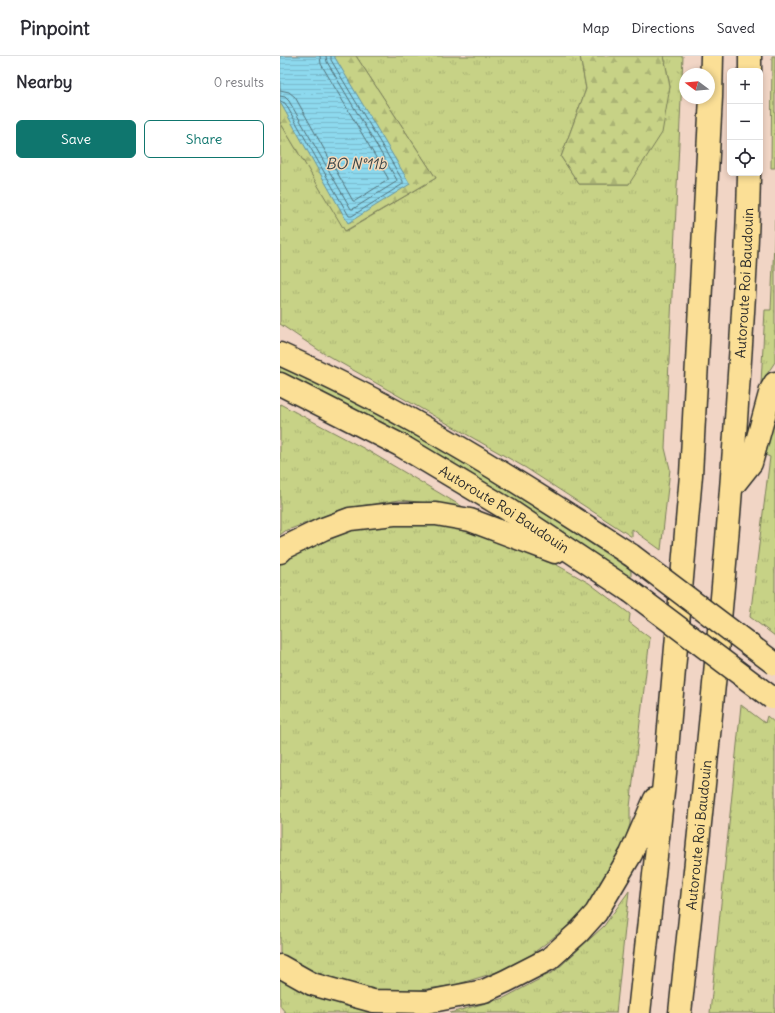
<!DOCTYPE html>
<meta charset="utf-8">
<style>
:root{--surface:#fff;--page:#f2f2f3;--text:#2b2b33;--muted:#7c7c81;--line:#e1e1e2;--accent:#0f766e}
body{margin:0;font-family:Delius,sans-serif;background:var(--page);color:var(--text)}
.controls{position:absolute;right:12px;top:12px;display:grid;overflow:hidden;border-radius:6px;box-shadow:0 2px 6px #0003}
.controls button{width:36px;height:36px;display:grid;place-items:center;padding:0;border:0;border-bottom:1px solid var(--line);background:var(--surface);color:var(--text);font:20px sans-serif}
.compass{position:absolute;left:399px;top:12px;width:36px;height:36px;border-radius:50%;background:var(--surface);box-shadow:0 2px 6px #0003;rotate:286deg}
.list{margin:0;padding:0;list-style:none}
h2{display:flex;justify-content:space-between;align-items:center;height:52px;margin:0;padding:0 16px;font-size:17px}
h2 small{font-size:13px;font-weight:400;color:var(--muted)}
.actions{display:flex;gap:8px;padding:12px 16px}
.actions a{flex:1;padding:9px 0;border:1px solid var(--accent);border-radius:6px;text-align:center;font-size:14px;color:var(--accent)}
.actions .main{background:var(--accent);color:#fff}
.icon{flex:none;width:22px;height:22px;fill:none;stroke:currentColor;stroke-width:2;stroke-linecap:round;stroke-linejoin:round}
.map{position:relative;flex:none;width:495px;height:957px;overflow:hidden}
header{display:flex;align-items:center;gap:24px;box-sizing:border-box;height:56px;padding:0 20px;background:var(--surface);border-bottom:1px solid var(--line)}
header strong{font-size:19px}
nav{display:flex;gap:22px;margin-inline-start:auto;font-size:14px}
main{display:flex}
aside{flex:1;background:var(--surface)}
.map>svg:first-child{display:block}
.grass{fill:url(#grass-tufts);stroke:#797e58}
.forest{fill:url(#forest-firs);stroke:#797e58}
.water{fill:url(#water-rules);stroke:#6693a0}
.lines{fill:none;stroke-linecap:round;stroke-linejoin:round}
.shore{stroke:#527179;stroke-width:1}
.highway-casing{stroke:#2b2b2b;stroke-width:25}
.highway{stroke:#fbdf96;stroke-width:22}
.highway-bridge-casing{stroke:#2b2b2b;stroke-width:25;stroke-linecap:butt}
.highway-bridge{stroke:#fbdf96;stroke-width:22}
.labels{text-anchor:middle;stroke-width:3;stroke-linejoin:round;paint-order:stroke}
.street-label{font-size:14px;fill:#2b2b2b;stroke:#f3d9ba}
.water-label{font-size:15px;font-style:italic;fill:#3a4548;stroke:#f3d9ba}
</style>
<header>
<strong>Pinpoint</strong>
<nav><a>Map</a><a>Directions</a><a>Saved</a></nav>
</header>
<main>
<aside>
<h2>Nearby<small>0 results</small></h2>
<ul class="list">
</ul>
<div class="actions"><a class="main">Save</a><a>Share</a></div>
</aside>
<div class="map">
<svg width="495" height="957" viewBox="0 0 495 957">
<defs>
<pattern id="grass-tufts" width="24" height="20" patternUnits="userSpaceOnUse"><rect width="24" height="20" fill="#c7d286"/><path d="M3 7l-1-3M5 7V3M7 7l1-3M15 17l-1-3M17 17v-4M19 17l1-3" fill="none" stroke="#abb474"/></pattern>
<pattern id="forest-firs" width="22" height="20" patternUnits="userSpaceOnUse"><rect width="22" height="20" fill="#c7d286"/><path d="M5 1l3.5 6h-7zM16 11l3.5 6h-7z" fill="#abb474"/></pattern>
<pattern id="water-rules" width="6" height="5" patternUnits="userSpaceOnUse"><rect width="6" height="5" fill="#8dd9ee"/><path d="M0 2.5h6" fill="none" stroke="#7abacc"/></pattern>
</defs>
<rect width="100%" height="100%" fill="#f1d5c5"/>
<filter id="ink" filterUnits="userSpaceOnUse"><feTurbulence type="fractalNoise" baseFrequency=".025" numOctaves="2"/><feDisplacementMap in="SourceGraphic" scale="8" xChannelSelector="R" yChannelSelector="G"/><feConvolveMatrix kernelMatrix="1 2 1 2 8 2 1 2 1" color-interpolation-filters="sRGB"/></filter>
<g filter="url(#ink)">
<path class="grass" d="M76,0H300L306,33L281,101L299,128H349L390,31L384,0H403L385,392L390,413L381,494L352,473V481L246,412L43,297L0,268V66L66,175L156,122Z
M492,0H495V112H491Z
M495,164V306L481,327L485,254H491Z
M0,308L129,374L233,437L351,514V525L0,319Z
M0,348L85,393L183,451L120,444L66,452L5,475L0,479Z
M495,355V580L470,561L490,401L483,398Z
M126,466L163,467L196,475L268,504L309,527L350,558L349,566L370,582L350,751V768L342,794L307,851L284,873L251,899L217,916L175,929L140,934H98L65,927L31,914L0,897V506L61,476Z
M461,649L485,667L487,660L495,667V957H430Z
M349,835L336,957H170L224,942L275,915L324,870Z
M0,923L43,943L95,957H6L0,950Z"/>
<path class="forest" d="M0,0H76L156,122L65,175L0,66Z
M300,0H384L390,31L382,77L349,128H299L281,101L306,33Z"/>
<path class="water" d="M0,0H54L130,128L68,167L0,46Z"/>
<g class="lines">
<path class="shore" d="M0,34L9,36L15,41L73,145H75L108,124V122L41,8L40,0
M0,40L5,41L9,45L71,153H73L116,126L117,124L47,6L46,0
M0,45L5,47L69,160H72L123,128V125L51,4V0"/>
<g class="highway-casing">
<g id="highway">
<path d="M470,15V0"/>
<path d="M0,298C46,319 91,341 135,366C209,407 280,453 351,499"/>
<path id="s1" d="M0,328L120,389L227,453L350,535"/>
<path d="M452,431L471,407L491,334L495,327"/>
<path d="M0,496L4,492L43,473L70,463L114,458H156L190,464L275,496"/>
<path d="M0,910L32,928L93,945L147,946L204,935L226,925L269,903L299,876L316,857L351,798L375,743"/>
<path d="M359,957L385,717L411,419L431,41L432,0"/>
<path id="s2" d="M400,957C422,749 445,541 458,333C463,261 468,189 469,117"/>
</g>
</g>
<use href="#highway" class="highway"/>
<g class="highway-bridge-casing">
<path id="highway-bridge" d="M351,499L495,608
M350,535L492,642"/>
</g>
<use href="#highway-bridge" class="highway-bridge"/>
</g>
</g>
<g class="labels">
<g class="street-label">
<text dy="5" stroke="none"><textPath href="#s2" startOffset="733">Autoroute Roi Baudouin</textPath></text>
<text dy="5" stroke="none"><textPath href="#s1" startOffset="257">Autoroute Roi Baudouin</textPath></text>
<text dy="5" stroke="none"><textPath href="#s2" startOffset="179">Autoroute Roi Baudouin</textPath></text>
</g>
<g class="water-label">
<text x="76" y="113">BO N°11b</text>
</g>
</g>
</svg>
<div class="controls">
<button>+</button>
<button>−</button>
<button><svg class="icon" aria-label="locate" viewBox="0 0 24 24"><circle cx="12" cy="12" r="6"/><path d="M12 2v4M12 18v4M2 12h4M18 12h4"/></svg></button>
</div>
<svg class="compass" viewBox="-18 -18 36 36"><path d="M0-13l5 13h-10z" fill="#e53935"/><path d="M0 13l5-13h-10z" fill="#7c7c81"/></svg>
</div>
</main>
